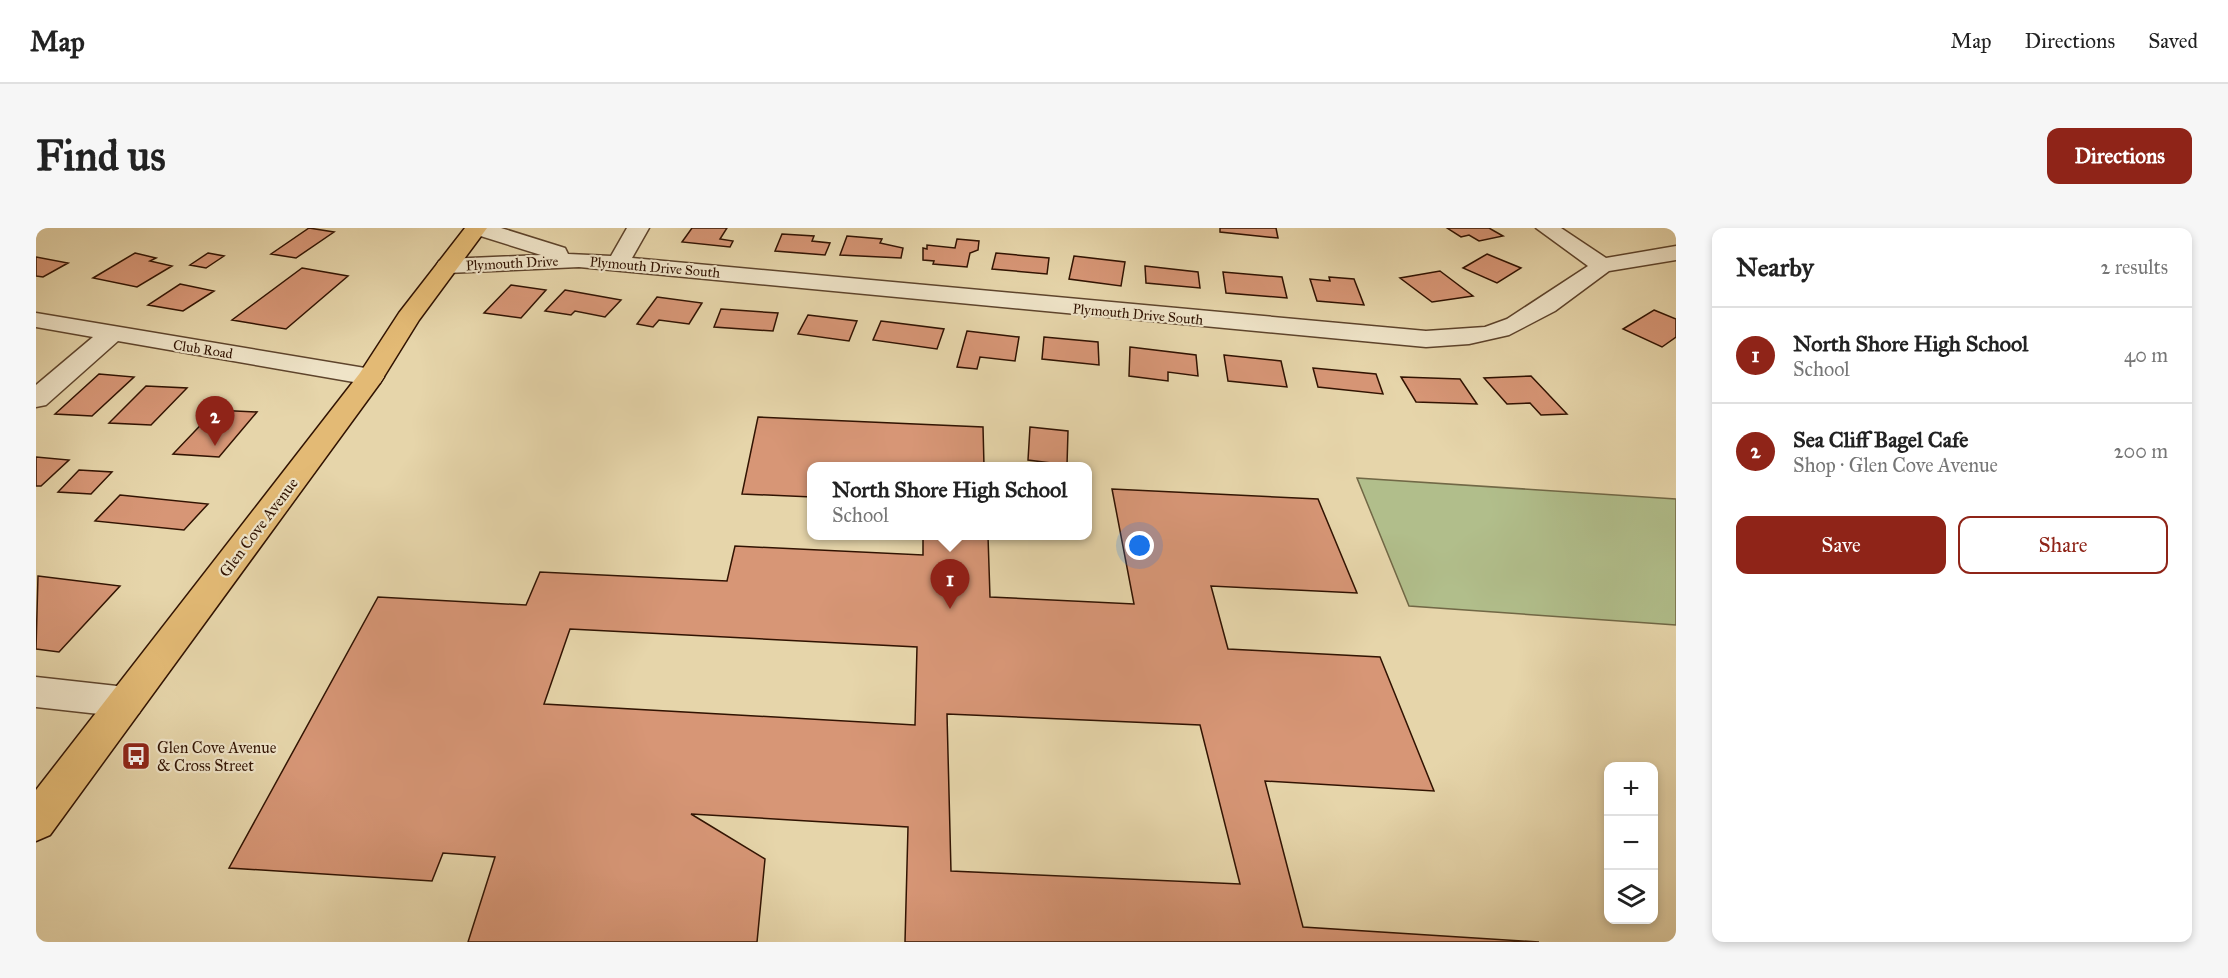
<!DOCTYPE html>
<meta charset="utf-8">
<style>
:root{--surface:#fff;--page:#f6f6f6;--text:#222;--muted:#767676;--line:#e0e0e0;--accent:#8f2418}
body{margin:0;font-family:"IM FELL Great Primer",serif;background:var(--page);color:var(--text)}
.controls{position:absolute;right:18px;bottom:18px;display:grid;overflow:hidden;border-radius:12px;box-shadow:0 3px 9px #0003}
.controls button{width:54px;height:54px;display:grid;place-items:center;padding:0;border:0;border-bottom:2px solid var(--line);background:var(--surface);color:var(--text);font:30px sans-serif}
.you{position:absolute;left:1104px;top:318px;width:21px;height:21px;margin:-15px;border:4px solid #fff;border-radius:50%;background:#1a73e8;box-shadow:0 0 0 9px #1a73e833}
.badge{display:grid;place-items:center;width:39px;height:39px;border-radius:50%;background:var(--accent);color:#fff;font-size:20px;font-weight:700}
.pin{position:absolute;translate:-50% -50px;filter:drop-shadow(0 2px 3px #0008)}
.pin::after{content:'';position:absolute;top:32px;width:21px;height:18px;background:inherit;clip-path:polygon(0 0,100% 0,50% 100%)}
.popup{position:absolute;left:771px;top:234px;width:285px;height:78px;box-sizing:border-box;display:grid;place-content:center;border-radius:12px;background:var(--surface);filter:drop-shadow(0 2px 4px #0005);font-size:20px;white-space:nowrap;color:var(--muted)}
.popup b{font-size:22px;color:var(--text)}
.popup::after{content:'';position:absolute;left:50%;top:100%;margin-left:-12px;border:12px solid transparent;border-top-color:var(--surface)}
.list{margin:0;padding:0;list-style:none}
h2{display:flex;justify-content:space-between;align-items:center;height:78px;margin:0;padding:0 24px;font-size:26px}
h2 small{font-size:20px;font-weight:400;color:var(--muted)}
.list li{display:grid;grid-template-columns:39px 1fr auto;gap:18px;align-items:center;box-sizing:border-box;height:96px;padding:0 24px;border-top:2px solid var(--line)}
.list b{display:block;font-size:22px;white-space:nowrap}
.list p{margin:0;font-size:20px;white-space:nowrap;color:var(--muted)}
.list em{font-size:20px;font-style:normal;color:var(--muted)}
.actions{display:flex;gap:12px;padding:18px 24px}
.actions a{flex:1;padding:14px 0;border:2px solid var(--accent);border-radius:12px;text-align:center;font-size:21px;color:var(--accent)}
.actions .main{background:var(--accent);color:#fff}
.icon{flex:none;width:33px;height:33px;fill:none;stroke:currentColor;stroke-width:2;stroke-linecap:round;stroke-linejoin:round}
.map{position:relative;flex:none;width:1640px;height:714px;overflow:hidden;border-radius:12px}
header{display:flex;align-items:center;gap:36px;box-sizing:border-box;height:84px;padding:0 30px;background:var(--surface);border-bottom:2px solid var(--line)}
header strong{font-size:28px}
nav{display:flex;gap:33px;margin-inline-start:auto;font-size:21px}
.intro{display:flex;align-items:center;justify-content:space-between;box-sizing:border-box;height:144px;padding:0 36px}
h1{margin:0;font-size:42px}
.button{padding:15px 27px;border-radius:12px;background:var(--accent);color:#fff;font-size:21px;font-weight:700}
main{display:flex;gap:36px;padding:0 36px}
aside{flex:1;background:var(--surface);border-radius:12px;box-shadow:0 3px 9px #0003}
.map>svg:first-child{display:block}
.green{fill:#b1be8b;stroke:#716846;stroke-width:1.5}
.building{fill:#d79676;stroke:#311302;stroke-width:1.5;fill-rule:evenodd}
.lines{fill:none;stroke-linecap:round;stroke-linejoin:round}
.minor-casing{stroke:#5e442c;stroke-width:3}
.major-casing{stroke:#311302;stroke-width:3}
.minor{fill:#efe4c8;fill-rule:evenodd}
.major{fill:#e3ba75;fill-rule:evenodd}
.labels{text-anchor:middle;stroke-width:4.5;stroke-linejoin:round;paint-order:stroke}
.far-street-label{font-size:14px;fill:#311302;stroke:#efe4c8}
.street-label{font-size:16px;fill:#311302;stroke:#efe4c8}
.poi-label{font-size:16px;fill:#311302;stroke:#efe4c8;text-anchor:start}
</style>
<header>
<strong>Map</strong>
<nav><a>Map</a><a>Directions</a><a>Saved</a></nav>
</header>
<div class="intro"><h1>Find us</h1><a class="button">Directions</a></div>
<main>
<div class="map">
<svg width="1640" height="714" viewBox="0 0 1640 714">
<rect width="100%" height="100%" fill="#e6d5aa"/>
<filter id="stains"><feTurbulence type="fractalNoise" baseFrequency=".00333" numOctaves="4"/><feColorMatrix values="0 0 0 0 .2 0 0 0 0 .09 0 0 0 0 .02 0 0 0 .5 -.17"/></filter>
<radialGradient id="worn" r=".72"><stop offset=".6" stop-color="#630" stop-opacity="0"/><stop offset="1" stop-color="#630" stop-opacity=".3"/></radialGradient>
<path class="green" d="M1321,250L1640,271V397L1373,378Z"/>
<path class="building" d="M273,0L298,4L260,30L235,26Z
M656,0H691L684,11L697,13L694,19L646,14Z
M1184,0H1240L1242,10L1184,4Z
M1411,0H1453L1467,8L1443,13L1433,7L1425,9Z
M746,6L778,8L776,13L794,15L789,27L739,23Z
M811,8L846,11L844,15L867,20L865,30L804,27Z
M921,11L943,13L942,22L934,25L931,39L897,36L898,33L887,32V20L891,21V17L919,20Z
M99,25L120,30L114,33L136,38L101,59L57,50Z
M172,25L188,28L170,40L154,37Z
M960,25L1013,30L1011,46L956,41Z
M1451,26L1485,40L1461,55L1427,40Z
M1038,28L1089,34L1085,58L1033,51Z
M0,29L32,35L7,49L0,48Z
M1109,38L1162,44L1164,60L1110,55Z
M266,40L312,48L250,101L196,92Z
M1404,43L1437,68L1396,74L1364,50Z
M1187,44L1246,49L1251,70L1190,65Z
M1293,49L1318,51L1328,77L1281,73L1274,51L1294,53Z
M144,56L178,63L147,83L112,77Z
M475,57L510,62L485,90L448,85Z
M529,62L585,72L569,89L539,83L535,87L509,83Z
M621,69L666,75L653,96L623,92L617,99L601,96Z
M685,81L742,85L737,103L678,99Z
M1618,82L1640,91V109L1626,119L1587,101Z
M772,87L821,93L813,113L762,106Z
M845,93L908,101L901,121L837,112Z
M931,103L983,109L979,133L944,129L941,141L921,139Z
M1008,109L1062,114L1063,137L1006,131Z
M1094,119L1160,127L1162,148L1132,144V153L1093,148Z
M1188,127L1245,133L1251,159L1192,153Z
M1277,140L1340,146L1347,166L1282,159Z
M63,146L98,149L56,188L19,186Z
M1495,148L1531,186L1505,187L1494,175L1471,176L1448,150Z
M1365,149L1424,151L1441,176L1380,174Z
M110,158L151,160L115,197L73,195Z
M179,182L221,184L183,229L137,226Z
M722,189L947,199L948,238H776V269L706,266Z
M994,199L1032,203L1031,237L992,232Z
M0,229L33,232L5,258H0Z
M43,242L76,244L55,266L22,264Z
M1076,261L1282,271L1321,365L1175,358L1192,421L1344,429L1398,563L1229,553L1267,699L1503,714H869L872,599L655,586L729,631L721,714H432L459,629L407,625L396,653L193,640L342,369L490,377L504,344L691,353L699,318L887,327V308H952L954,369L1098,376ZM534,401L881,419L879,497L508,476ZM911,486L1164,497L1204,656L915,643Z
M84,267L172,276L148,302L59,293Z
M2,348L84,358L23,424L0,421Z"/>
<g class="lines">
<g class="minor-casing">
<path id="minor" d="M432,0H465L529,20L532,26L575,28L591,0H613L596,30L1390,103L1449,99L1471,91L1552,38L1500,0H1525L1570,30L1640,18V32L1573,43L1519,83L1473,107L1433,116L1390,119L543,39L411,45L403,43L400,38L403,33L411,31L505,27L435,5Z
M0,85L335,141L344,143L348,149L344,155L335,157L82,113L10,177L0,179V157L57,109L0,99Z
M0,449L90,459L103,463L108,474L103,485L90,489L0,479Z"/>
</g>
<g class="major-casing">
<path id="major" d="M429,0H451L383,92L344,155L14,607L0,613V562L324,145L363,85Z"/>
</g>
<use href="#minor" class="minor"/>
<use href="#major" class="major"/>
</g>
<defs>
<g id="bus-square" transform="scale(1.5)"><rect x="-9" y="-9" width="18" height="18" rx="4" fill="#8f2418" stroke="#efe4c8"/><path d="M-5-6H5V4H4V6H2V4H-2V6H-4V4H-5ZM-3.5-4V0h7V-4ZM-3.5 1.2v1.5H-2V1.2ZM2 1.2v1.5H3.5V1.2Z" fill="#fff"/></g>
</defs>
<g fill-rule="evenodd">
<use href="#bus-square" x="100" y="528"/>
</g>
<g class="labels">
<g class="far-street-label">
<text transform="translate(476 35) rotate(-3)" y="5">Plymouth Drive</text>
<text transform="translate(619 39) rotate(5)" y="5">Plymouth Drive South</text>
<text transform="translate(1102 86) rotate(5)" y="5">Plymouth Drive South</text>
<text transform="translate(167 121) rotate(9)" y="5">Club Road</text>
</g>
<g class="street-label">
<text transform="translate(222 299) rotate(-53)" y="6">Glen Cove Avenue</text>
</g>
<g class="poi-label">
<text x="121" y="525">Glen Cove Avenue<tspan x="121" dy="18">&amp; Cross Street</tspan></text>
</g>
</g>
<rect width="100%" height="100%" filter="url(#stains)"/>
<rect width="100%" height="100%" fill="url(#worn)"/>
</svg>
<div class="controls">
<button>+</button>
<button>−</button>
<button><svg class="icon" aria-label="layers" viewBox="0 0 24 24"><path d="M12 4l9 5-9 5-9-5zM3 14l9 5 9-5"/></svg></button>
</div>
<div class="you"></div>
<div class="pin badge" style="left:914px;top:381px">1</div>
<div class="popup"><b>North Shore High School</b>School</div>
<div class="pin badge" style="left:179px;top:218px">2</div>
</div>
<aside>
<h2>Nearby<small>2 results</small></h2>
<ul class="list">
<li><span class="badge">1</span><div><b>North Shore High School</b><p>School</p></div><em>40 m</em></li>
<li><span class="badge">2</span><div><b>Sea Cliff Bagel Cafe</b><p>Shop · Glen Cove Avenue</p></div><em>200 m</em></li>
</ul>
<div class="actions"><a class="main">Save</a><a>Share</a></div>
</aside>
</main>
